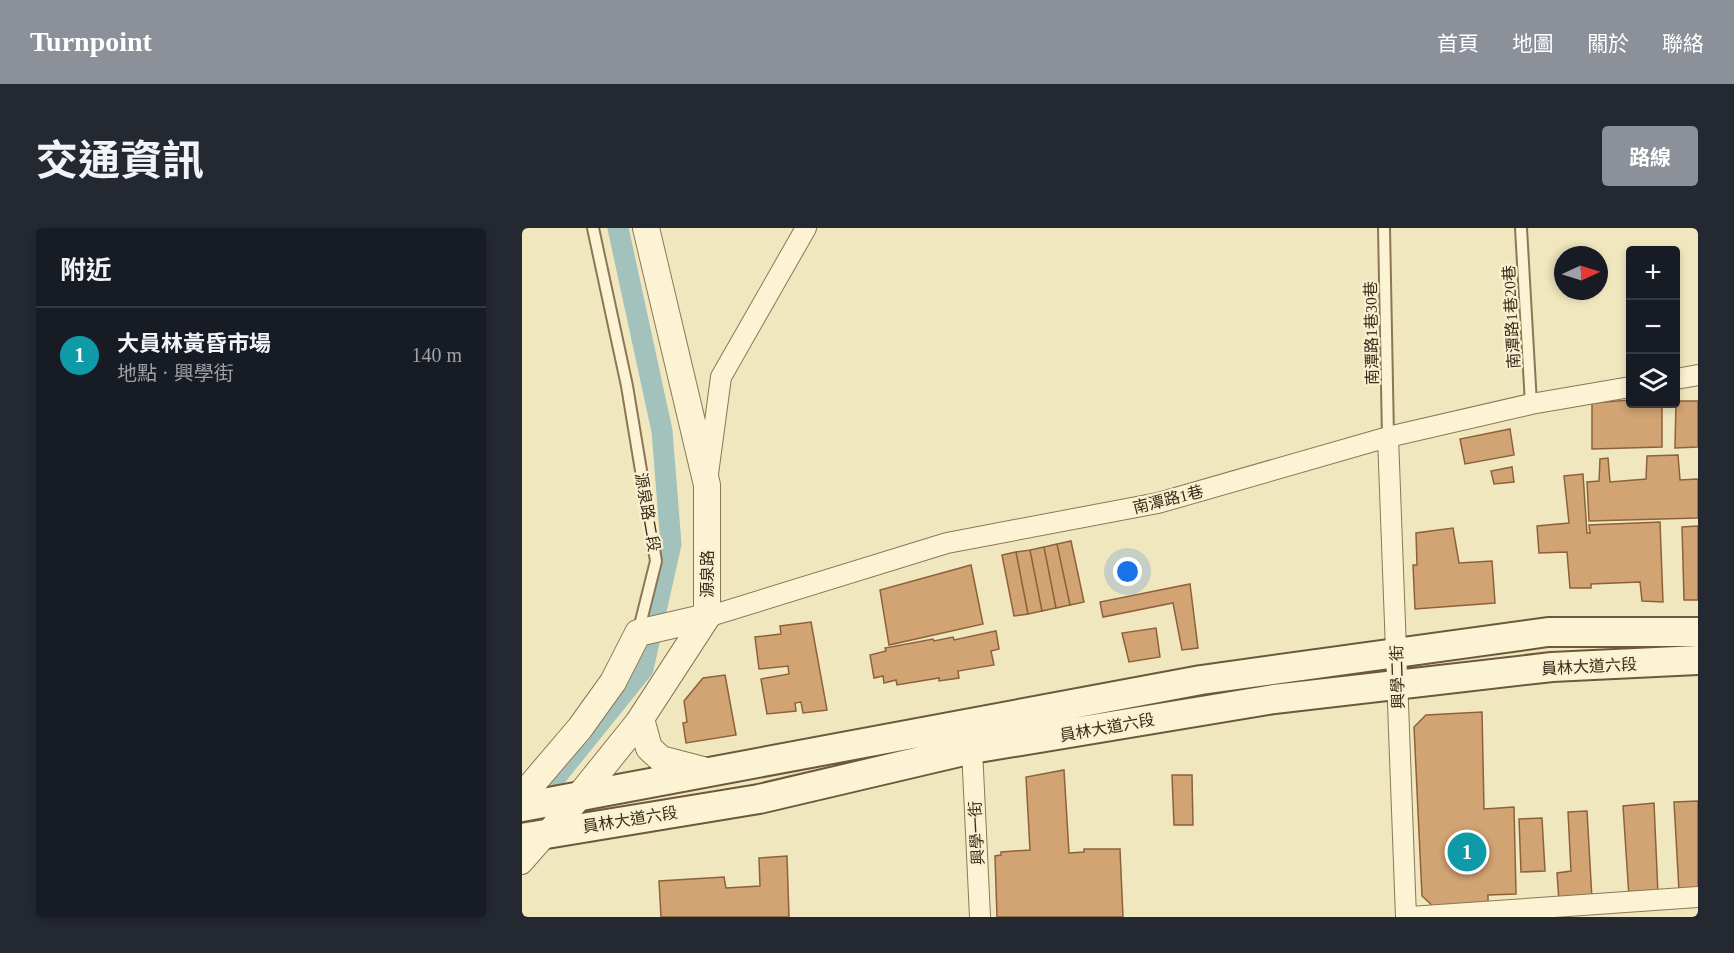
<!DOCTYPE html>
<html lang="zh-TW">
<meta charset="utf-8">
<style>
:root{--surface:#171b24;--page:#242831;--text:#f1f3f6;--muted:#9ea1a6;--line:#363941;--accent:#8c9099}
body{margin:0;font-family:"Times New Roman","Noto Sans TC",serif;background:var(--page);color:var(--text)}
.controls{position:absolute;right:18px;top:18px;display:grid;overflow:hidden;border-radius:6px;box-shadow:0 3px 9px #0003}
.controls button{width:54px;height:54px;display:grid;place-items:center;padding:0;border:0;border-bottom:2px solid var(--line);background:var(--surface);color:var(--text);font:30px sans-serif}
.compass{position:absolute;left:1032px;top:18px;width:54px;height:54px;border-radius:50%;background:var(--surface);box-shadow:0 3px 9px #0003;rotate:86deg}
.you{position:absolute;left:606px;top:344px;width:21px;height:21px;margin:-15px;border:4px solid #fff;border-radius:50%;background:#1a73e8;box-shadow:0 0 0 9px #1a73e833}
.badge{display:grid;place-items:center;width:39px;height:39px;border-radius:50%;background:var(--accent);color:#fff;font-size:20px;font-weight:700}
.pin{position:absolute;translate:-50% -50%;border:3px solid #fff;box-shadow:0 2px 6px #0006}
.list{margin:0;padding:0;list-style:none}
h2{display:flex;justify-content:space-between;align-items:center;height:78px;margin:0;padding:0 24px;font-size:26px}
h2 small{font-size:20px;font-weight:400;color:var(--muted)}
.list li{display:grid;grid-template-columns:39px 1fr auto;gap:18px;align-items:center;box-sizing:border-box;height:96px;padding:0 24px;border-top:2px solid var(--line)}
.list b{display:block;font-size:22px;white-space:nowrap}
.list p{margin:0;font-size:20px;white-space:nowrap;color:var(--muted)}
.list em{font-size:20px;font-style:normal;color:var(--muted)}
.icon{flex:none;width:33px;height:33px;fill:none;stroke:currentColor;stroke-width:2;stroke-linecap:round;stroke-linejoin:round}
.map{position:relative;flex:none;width:1176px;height:689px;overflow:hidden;border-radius:6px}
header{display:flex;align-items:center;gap:36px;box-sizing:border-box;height:84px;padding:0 30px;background:var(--accent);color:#fff}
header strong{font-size:28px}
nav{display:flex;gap:33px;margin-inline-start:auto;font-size:21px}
.intro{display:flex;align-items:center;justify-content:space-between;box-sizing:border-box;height:144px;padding:0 36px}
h1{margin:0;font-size:42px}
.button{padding:15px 27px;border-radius:6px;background:var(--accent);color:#fff;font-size:21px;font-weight:700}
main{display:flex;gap:36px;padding:0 36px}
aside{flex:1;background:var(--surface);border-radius:6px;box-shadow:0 3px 9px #0003}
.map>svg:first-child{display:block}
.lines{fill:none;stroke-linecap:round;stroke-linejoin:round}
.canal{stroke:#a3c2bc;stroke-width:21}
.building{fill:#d2a373;stroke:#8c623b;stroke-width:1.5}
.service-casing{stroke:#8b7756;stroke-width:14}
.minor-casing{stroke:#8b7756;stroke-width:22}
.tertiary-casing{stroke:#8b7756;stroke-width:28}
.secondary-casing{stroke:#6c583a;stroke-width:32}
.service{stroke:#fbf3d3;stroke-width:10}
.minor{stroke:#fbf3d3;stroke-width:20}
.tertiary{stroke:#fbf3d3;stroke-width:26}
.secondary{stroke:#fbf3d3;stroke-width:28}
.labels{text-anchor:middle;stroke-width:4.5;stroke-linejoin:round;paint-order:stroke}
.street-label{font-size:16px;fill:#392d1c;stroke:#f8f0cf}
</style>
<header>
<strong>Turnpoint</strong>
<nav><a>首頁</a><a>地圖</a><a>關於</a><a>聯絡</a></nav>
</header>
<div class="intro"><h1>交通資訊</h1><a class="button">路線</a></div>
<main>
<aside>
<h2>附近<small></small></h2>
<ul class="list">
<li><span class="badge" style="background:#0f9aa8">1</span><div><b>大員林黃昏市場</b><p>地點 · 興學街</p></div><em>140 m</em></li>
</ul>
</aside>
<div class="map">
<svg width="1176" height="689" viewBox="0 0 1176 689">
<rect width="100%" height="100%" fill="#f1e7bf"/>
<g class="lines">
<path class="canal" d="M8,581L121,441L149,316L140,203L96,0"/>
</g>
<path class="building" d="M1108,172V176H1140V219L1070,221V175Z
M1154,173H1176V219L1153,220Z
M988,201L992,227L943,236L938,211Z
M1156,227L1158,252L1176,251V290L1067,293L1065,254L1077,253L1078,231L1086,230L1088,254L1124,251L1125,228Z
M990,239L992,254L972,256L969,243Z
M1061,246L1065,305H1068L1067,297L1138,294L1141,374L1120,373L1118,354L1069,356V360H1048L1045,324L1017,325L1015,298L1047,295L1042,248Z
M1176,298V372H1162L1160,299Z
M931,300L937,335L970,333L973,375L893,381L891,337H895L894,305Z
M549,313L562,374L548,377L535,316Z
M535,316L548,377L534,380L522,319Z
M522,319L534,380L520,383L508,322Z
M508,322L520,383L506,386L494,324Z
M494,324L506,386L492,388L480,327Z
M449,337L461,396L367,417L358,362Z
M668,356L676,420L660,422L651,375L581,389L578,374Z
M289,394L305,482L281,485L279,474L273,475L274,483L245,486L239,451L267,446L266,438L237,441L233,409L259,406L258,398Z
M634,400L638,429L607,434L600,405Z
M474,403L477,421L469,423L472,437L436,443L437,450L417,453V450L375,457L374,452L362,455L361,448L352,450L348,427L364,423L363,420L411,411L412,413L431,409L432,412Z
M203,447L214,507L164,515L161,495L165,494L162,473L181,450Z
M960,484L962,581L992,579L994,666L966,667V676L912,679L900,668L892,499L904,487Z
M542,542L547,625L562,624V621H598L601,689H475L473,628L479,627V624L508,622L504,549Z
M650,547H670L671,597H652Z
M1176,573V661L1157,663L1152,574Z
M1132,575L1136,666L1107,669L1101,578Z
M1065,583L1070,671L1037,673L1035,645L1049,643L1046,584Z
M1020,590L1023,643L999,644L997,591Z
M265,628L267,689H139L137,653L202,649L204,660L238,658L237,630Z"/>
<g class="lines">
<g class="service-casing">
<path id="service" d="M71,0L105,158L134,333L116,405
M862,0L866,209
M999,0L1009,176"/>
</g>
<g class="minor-casing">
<path id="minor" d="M1154,151L1176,147
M866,209L884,689
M186,246L199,149L284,0
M185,389L425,315L636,275L866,209L1009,176L1108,159
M450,521L458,689
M0,636L29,603
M888,689L1176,669"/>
</g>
<g class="tertiary-casing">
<path id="tertiary" d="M119,491L127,520L139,531L185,543
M0,568L58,500L91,454L116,405L185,389
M29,603L116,495L185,389V257L124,0"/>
</g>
<g class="secondary-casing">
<path id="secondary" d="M0,579L679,452L1026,404H1176
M0,610L237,571L450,521L752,471L1030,439L1176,432"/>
</g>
<use href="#service" class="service"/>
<use href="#minor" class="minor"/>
<use href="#tertiary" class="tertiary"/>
<use href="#secondary" class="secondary"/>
</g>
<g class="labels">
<g class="street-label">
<text transform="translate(989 89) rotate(-93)" y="6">南潭路1巷20巷</text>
<text transform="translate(849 105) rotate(-91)" y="6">南潭路1巷30巷</text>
<text transform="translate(646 271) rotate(-14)" y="6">南潭路1巷</text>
<text transform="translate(126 284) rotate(80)" y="6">源泉路二段</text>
<text transform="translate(185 346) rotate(-90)" y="6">源泉路</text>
<text transform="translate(1067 438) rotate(-3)" y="6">員林大道六段</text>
<text transform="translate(875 449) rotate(-92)" y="6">興學二街</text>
<text transform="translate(585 499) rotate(-10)" y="6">員林大道六段</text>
<text transform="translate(108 591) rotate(-9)" y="6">員林大道六段</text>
<text transform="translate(454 605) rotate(-93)" y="6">興學一街</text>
</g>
</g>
</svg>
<div class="controls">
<button>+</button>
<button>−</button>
<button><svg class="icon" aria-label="layers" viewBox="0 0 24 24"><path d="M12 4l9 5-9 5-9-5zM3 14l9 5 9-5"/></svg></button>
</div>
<svg class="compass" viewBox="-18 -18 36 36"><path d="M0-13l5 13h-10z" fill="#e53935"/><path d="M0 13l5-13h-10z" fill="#9ea1a6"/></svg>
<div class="you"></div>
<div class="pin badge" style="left:945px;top:624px;background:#0f9aa8">1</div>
</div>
</main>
